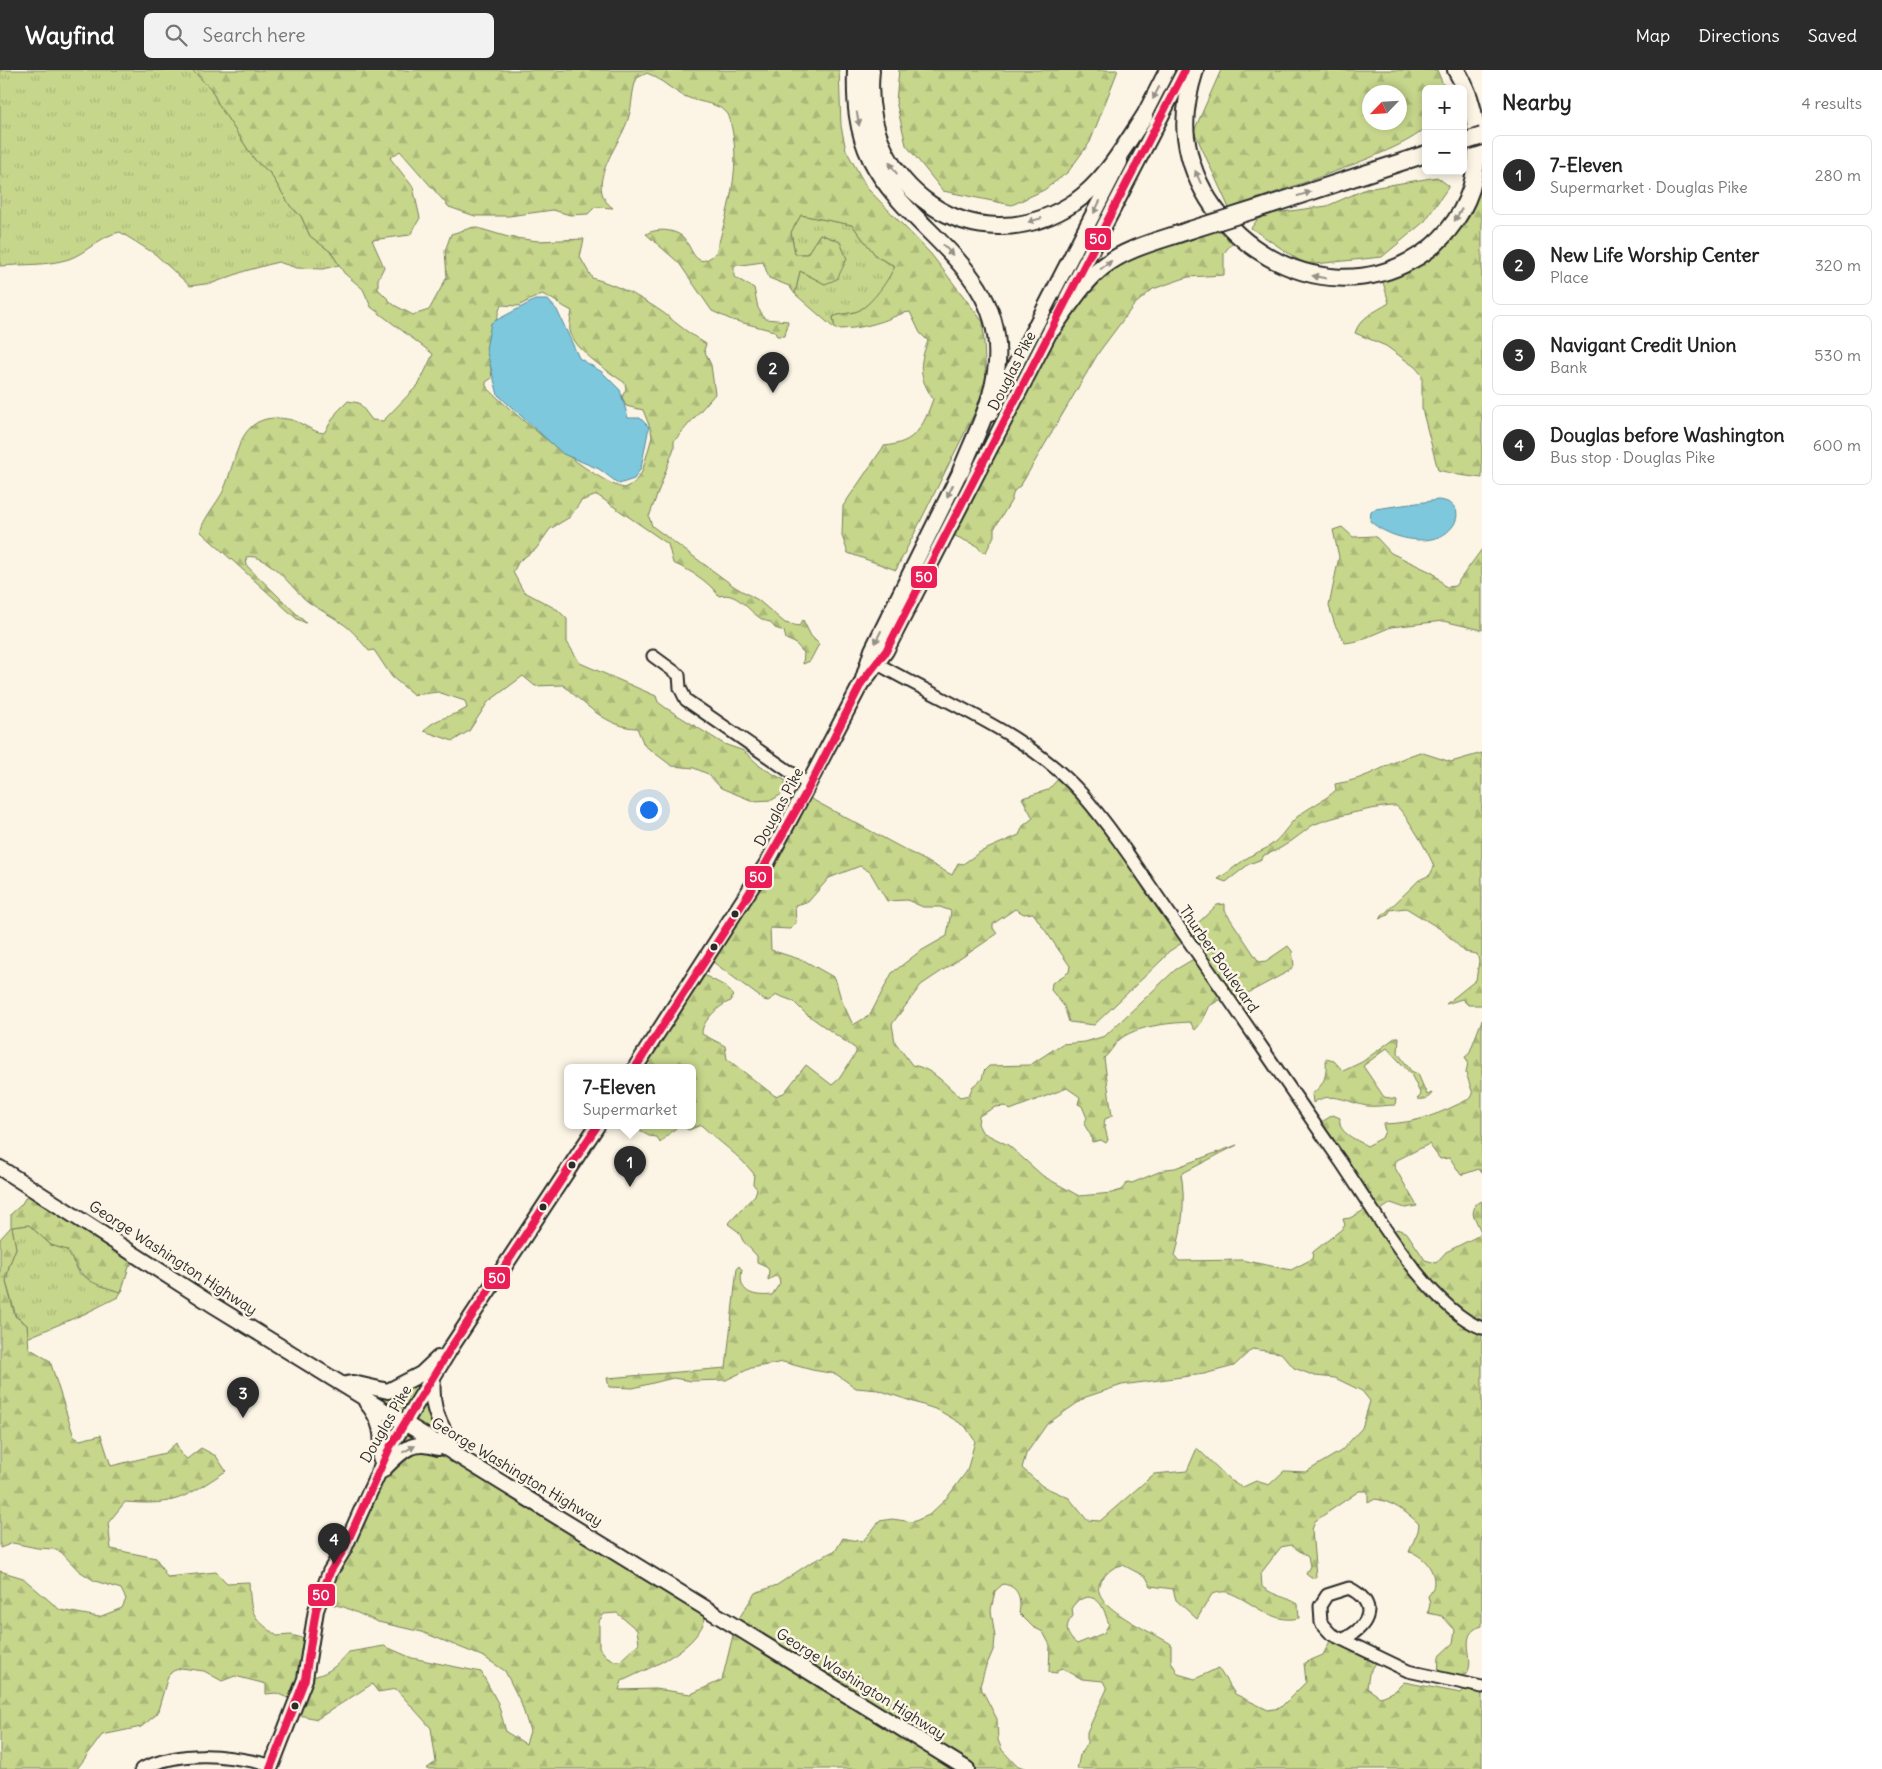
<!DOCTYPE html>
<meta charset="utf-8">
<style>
:root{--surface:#fff;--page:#f2f2f2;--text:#222;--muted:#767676;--line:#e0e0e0;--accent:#2b2b2b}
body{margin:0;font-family:Delius,sans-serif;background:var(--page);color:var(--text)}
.controls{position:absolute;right:15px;top:15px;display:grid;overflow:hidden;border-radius:8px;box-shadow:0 2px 8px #0003}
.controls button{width:45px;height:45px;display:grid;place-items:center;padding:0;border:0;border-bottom:1px solid var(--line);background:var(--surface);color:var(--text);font:25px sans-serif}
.compass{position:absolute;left:1362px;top:15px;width:45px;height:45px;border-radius:50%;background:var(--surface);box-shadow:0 2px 8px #0003;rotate:245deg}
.you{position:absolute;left:648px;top:739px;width:18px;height:18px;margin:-12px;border:4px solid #fff;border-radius:50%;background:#1a73e8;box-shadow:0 0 0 8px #1a73e833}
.badge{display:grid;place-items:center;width:32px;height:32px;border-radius:50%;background:var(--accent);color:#fff;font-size:16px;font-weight:700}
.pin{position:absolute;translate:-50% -41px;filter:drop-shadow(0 1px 2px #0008)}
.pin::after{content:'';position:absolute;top:26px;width:18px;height:15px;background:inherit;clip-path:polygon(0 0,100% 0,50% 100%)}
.popup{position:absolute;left:564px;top:994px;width:132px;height:65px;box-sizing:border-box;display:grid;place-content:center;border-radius:8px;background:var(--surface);filter:drop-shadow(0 1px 4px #0005);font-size:16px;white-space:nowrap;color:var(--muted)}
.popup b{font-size:19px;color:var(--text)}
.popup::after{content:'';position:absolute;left:50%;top:100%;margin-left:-10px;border:10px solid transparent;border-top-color:var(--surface)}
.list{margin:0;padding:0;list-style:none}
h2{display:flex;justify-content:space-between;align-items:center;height:65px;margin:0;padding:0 20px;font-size:21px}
h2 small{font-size:16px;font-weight:400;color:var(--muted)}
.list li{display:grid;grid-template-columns:32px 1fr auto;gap:15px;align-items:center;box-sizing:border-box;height:80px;margin:0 10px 10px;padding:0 10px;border:1px solid var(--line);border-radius:8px}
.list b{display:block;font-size:19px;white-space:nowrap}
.list p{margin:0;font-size:16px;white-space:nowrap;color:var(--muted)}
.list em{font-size:16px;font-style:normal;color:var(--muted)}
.icon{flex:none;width:28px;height:28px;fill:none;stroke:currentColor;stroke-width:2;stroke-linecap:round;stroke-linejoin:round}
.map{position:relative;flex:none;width:1482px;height:1699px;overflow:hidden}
header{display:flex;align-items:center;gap:30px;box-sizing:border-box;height:70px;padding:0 25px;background:var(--accent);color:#fff}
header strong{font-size:24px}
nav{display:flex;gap:28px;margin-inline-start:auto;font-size:18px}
.search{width:350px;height:45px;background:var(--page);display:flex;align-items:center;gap:12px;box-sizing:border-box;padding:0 18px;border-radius:8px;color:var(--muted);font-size:19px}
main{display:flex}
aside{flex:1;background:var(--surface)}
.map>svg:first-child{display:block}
.grass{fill:url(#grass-tufts);stroke:#78805b}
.forest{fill:url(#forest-firs);stroke:#78805b;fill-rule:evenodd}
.water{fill:#7dc8dd;stroke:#5c8996}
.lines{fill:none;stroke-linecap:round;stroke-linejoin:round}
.minor-casing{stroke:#2b2b2b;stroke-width:15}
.major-casing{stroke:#2b2b2b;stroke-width:18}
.highway-casing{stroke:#2b2b2b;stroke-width:20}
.minor{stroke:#fcf5e5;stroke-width:11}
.major{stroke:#fcf5e5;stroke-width:14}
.highway{stroke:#fcf5e5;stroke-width:16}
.highway-bridge-casing{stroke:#2b2b2b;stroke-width:20;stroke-linecap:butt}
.highway-bridge{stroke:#fcf5e5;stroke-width:16}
.bus-1-casing{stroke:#fcf5e5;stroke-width:11}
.bus-1{stroke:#ea1d57;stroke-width:8}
.oneway{fill:#949088}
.bus-dot{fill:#2b2b2b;stroke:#fcf5e5;stroke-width:2}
.labels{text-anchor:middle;stroke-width:5;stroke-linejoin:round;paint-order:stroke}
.street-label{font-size:15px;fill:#2b2b2b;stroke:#fcf5e5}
.line-badge{stroke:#fcf5e5;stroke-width:2}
.badge-label{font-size:14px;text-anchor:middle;font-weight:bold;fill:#fff}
</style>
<header>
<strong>Wayfind</strong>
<div class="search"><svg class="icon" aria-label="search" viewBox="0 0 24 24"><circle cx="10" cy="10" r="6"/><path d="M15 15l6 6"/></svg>Search here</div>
<nav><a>Map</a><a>Directions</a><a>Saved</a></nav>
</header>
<main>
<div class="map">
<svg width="1482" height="1699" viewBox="0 0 1482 1699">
<defs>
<pattern id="grass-tufts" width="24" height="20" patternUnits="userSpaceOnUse" patternTransform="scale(1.25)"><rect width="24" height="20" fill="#c6d68b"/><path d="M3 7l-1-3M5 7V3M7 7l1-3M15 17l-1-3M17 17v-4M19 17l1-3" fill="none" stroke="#aab878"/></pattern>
<pattern id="forest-firs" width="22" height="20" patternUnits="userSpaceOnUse" patternTransform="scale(1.25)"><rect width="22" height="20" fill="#c6d68b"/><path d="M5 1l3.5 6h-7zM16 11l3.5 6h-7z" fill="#aab878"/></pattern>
</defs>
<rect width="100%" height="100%" fill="#fcf5e5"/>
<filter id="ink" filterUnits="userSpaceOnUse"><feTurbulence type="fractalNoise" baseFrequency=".02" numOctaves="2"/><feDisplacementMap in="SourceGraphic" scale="10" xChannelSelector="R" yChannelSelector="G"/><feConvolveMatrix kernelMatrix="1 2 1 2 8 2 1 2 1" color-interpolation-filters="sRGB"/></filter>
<g filter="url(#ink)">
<path class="grass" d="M0,0H192L211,19L220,37L255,90L270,103L291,137L301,146L310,166L331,182L339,195L323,199L297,198L278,192L245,201L213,213L190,216L155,184L120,162C100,166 88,182 69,189C46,196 24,194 0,196Z
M801,145L852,155L877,187L895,196C888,212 875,231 860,240C853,244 841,243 833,247L835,259L795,224L800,201L825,214L847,189L840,172L820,164L807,184H795L791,162Z
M29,1155L51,1175L67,1180L80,1204L121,1222L123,1219L118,1227L84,1244L27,1268V1255L16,1246L6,1212L9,1196L16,1178L12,1157Z"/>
<path class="forest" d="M192,0H839L841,56L846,80L867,118L931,184L983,252L986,312L975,342L896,500L848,483L842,466L843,436L884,376C916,373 923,357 933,329C919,307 918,296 928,271L920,263L910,242C899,243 891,249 880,252C865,257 851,259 835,259L833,247C841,243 853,244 860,240C873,232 888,211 895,196L877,187L852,155L801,145L791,162L795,184H807L820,164L840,172L847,189L837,209L825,214L800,201L795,224L789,216L769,208L763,192L734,196V207L754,218L758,238L765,249L788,251L785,266H777L774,261L732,250L712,241L679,193L646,164C656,158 674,159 683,167C693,178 695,203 716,183C727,143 741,101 732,59C731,55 730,48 728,44C719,33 701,33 689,28C674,23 662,9 647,3L637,8C631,21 633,35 628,49C621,74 582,116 613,138L595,137L588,144L570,145L553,140L509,146H475L449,137L400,81L390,88L413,117L420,148L410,165L372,170L384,197L378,209V219L394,235L413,245L429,240L447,207L445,181L451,164L474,157L508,167L538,171L584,169L580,187L592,208C617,215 643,228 665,244C678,255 691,265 706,274L704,280L711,295L715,324L674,371V378L649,447L652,456L735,517L758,530L785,553L799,556L803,550L811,566L819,574L810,591L803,594L804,583L795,573L786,569L784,561L775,558L770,552C751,549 741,520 719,526C707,510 691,501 673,493L668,474L597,425L581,431L570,447L550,459L536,479L519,491L513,502L523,521L558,540L567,549V572L580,593L656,626L658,632L666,638L724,674L744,681L761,697L786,711L782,724L772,730L753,731L721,718L708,704L694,698L672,696L644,675L637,658C608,658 584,633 563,615L535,616L523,606L488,632L469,661L453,671L424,661C435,647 453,647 467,638L465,631L438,622L414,625L392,607L374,580L369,581C362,573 354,562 346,556C333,546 319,540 307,531C292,519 268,482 246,487L247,496L306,553L297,549L201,462C200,452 220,430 224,419C239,384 238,338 292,350C303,353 312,362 324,363L337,342L348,331L359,333L372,350L383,351L419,314L433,284L371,237L363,219L344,203L331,182L310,166L301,146L291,137L270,103L255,90L220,37L211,19ZM542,224C553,228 561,236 572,241C571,247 569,255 570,261C575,281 608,301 625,313L626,319L622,327L626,336L643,340L651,360L652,367L642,402L634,413L624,418C599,415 505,338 486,316V312L492,308C488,288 494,253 501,235L518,236Z
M899,0H1118L1090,72L1068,102L1044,120L1012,135L943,121L906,75L896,31Z
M1221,0H1437L1445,19H1426C1426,29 1429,48 1425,57C1413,79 1261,127 1229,138L1194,61ZM1370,22H1400V52H1370Z
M1482,67V408L1459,405L1438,400L1422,339V305L1415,297L1386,276L1355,263C1360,247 1375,242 1389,233L1381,205L1450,161Z
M1437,107L1449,116L1425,151L1382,187L1306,195L1251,158L1261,145L1327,136L1366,119Z
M1225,150L1239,164L1224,183V205L1188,207L1153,219L1134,235L1099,282L1021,415L1014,421L1011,431L994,459V466L986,482H982L977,476L953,465L1071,237L1100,201Z
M1342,457L1353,467L1375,466L1391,483L1433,503L1446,517L1455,516L1482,479V560L1443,551L1391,557L1358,571L1345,573L1335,555L1329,536L1339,487L1333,460Z
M1420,682L1451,692L1482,683V935H1468L1462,929L1446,934L1476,910L1479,891L1477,884L1465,882L1442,860L1406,838L1390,840L1388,845L1379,849L1419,810L1430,805L1434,797C1431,786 1405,742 1396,736C1383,735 1320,749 1310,757C1297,767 1280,781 1264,785L1262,789L1249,794L1226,812L1218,809C1229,802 1239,793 1250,786C1257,782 1265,780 1271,775C1282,767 1288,755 1297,747C1309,737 1324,731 1336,720L1335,714C1370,709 1388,692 1420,682Z
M1061,706L1071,715L1183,862L1199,852L1217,835L1225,834V841L1259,892L1266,891L1288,876L1292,881L1294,895L1289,901L1248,923L1233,936L1224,927L1208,937L1202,952L1195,960L1190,952C1169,953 1135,956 1119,970C1113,976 1110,983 1104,988L1112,1046L1105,1049L1104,1054L1108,1070L1106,1073L1101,1070L1092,1072L1091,1066L1084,1054L1087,1048L1082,1036L1078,1034L1080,1027L1067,1018L1010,1040L1006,1036L995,1037L979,1046L978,1054L982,1062L1008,1075L1043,1106L1079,1126L1112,1123L1121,1120L1128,1112L1132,1113L1166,1099L1175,1098L1237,1075L1181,1104C1186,1130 1182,1160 1175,1186L1179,1191L1242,1190L1291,1200L1312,1189L1313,1182L1342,1159L1345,1155L1343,1149L1350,1148L1368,1138L1315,1056L1333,1045L1340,1048C1337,1063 1356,1069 1367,1076L1382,1068L1385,1061L1383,1054C1419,1053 1439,1044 1471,1028L1473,1024L1466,1003L1468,992L1465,987L1469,984L1482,950V1103L1479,1099L1461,1105L1450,1088L1440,1089L1429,1074L1397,1090L1394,1096L1417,1136L1405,1138L1391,1133L1375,1144L1389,1164L1397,1159L1407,1163L1425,1190L1436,1193L1446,1182L1478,1166L1481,1162L1473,1144L1475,1135L1482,1131V1556C1455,1563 1478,1591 1466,1604C1463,1607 1456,1610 1452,1612L1438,1609L1439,1586L1453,1573L1455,1560L1442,1546L1428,1543L1430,1534L1428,1526C1443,1511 1427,1485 1409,1482L1418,1461L1419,1454C1407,1442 1391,1431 1375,1429L1368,1433V1421H1359L1315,1451L1312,1460L1316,1507L1311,1508L1306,1504L1310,1496L1308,1487L1291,1475L1281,1477L1261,1503L1262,1517C1276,1527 1285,1526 1298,1534L1299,1548C1271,1555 1252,1530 1227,1522C1223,1521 1216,1523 1212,1524L1197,1549L1176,1530L1173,1519L1151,1516L1146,1507L1123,1495C1112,1497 1109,1501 1102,1509C1082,1534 1155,1563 1171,1574V1591L1178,1604L1195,1609L1218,1598L1235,1624L1268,1640L1280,1638L1306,1612L1304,1593L1323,1585L1334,1563L1379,1588L1369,1604L1367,1618L1380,1627L1395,1621L1404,1612L1461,1623L1468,1615L1482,1618V1699H1077L1080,1685L1087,1673V1662L1107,1619L1103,1611L1082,1609L1062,1598L1057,1600V1603L1049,1602L1050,1575L1043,1562L1033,1557L1019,1543C1022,1528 1018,1516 1003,1514L995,1521L991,1540L995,1567L994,1578L985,1599L980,1616L997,1649L998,1670L1002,1680L1016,1695L1027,1699H426L436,1692L431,1658L396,1619L378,1622L372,1614L317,1649L295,1644L297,1632L276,1623L266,1624V1614L235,1606L222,1611L204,1601L181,1598L173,1601L168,1606L157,1644L141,1657L102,1665L77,1699H0V1501L23,1508L60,1540L99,1547L122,1538L126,1529L121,1519L95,1511L79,1501L61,1482L53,1479L37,1478L13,1473L0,1478V1169L11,1157V1144L21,1135L32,1117L139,1184L129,1197L121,1222C87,1212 84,1211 67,1180L51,1175L29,1155L12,1157L16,1178L9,1196L6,1212L15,1246L27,1255L29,1278L50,1291L74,1367L80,1370L101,1365L111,1396L165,1383L176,1373L180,1383L187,1389L201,1378L216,1386L226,1401C184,1428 176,1436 125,1432L108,1453L111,1479L156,1488L167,1507L216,1502L227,1513L249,1512C251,1544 251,1546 277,1566L291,1565L314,1571L307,1608C327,1605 336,1597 349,1582L384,1576L412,1588L481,1602L498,1633L506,1662L526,1674L530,1661L521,1633L505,1601L484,1587L422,1562L378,1552L344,1537L327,1533L334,1506L405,1350L360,1322H387L430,1308L457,1381L707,1537C706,1577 653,1596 622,1611L619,1620L655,1619L691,1624L722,1610L736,1553L755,1523L777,1515L810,1493L836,1480L843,1468L862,1472L880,1451L892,1449L913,1452L929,1445L946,1429L967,1401L975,1371L965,1356L938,1340L878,1320L856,1318L836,1304L812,1300L783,1292L751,1298L726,1310L691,1311L673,1308L633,1318L609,1317L607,1308L726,1298L737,1198L739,1196L742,1200C737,1223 754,1227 772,1225L780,1213L779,1208L775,1206L768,1210L769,1200L764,1195L757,1192V1186L743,1171L739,1162L728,1154L755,1125L757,1119L753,1114L754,1104C739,1085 719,1072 701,1055L689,1060L681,1056H692V998H634L702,904L723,915L733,924L731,931C721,934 701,951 702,964L725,976L727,989L775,1026L784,1023L806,995L832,1015L839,1009L856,983V979L805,943L793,931L777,925L768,931L764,930L709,889L804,725L952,805L958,793L963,794L980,782L1019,765L1023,756L1033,748L1022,728L1048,720ZM860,796L870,802L887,831L907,830L923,837H940L951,841L947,866L919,882L892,903L870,945L853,955L841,929L835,908L805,891L771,880L770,858L790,859L796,853L795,835L808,832L829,808ZM1015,839L1024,844L1033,843L1070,896L1069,902L1052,913L1051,920L1064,936L1069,952L1094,955L1164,888L1168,882L1185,871L1197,887L1175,900L1105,966L1085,972L1062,974L1030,995L989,996L984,1001L982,1009L973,1016L969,1025L960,1027C945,1014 932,998 912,995L895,972L892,954L921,915L997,864L993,858V854ZM1252,1279L1281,1283L1294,1298L1315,1306L1335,1308L1362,1321L1370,1331L1362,1358L1341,1381L1306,1402L1284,1401L1269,1415L1256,1411L1243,1417L1230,1410L1197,1378L1187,1401L1154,1404L1100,1451L1087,1450L1069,1428L1042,1416L1022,1398L1026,1384L1047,1354L1086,1327L1122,1315L1204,1304L1234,1296ZM1088,1527C1103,1529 1104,1542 1109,1554L1104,1563L1077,1574C1067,1566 1063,1557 1073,1546L1072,1537L1078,1530ZM617,1543L637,1560L639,1573L620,1591H615L606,1586L599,1577V1551L604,1544Z
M1396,967H1399L1398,983L1411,1001L1418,1004L1427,1025L1432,1023C1429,1029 1423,1030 1417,1029L1421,1025L1411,1004L1387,978L1363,996L1384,1027L1396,1029L1395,1035C1387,1035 1376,1037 1367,1036C1349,1033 1331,1020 1313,1033L1312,1024C1325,1014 1327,1005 1326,989L1334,991L1343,1001L1362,992Z
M631,1056H678L660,1073L657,1067L649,1066Z"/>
<path class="water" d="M535,230H548L557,240L579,288L602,302L620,320L628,348H640L649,357L641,398L634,409L619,414L599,399L563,384L498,325L486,279L491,253Z
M1438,430C1466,432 1460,458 1439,467C1418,475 1386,466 1370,451L1371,441L1375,439Z"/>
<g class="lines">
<g class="minor-casing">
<path id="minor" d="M653,586L679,605L680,618L686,630L809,715
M878,594C947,634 1028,663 1082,724C1114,761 1141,803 1169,843C1227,925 1283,1009 1341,1092C1373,1139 1429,1238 1482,1258
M1344,1569C1369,1556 1380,1534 1349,1518L1327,1525L1320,1536L1321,1553L1331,1564L1408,1601L1482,1617
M141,1699C183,1679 227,1685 271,1695"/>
</g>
<g class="major-casing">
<path id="major" d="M1139,55L1167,0
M1067,228L1185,0
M990,344L1120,92
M865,610L886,581L1056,250
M635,998L767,793L862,612L872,580L965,392
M0,1098L213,1235L967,1699
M433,1307C430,1346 442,1351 454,1384
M347,1314L353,1313L388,1321L421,1304L438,1288
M366,1332C381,1350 384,1365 380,1388
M382,1401C400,1383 411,1368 438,1378
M270,1699L305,1609L316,1540L330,1502L344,1479L390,1377L452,1276L597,1056"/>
</g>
<g class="highway-casing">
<path id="highway" d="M856,0C855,31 857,61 871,89C908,163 1004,197 997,293C994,331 975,366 961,401
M871,0C859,116 974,199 1075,132C1105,111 1124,77 1144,47
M1195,0C1188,22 1183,44 1186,67C1199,170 1318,243 1412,190C1440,175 1461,149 1471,119C1482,78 1478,36 1456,0
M1257,139L1426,84
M1052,259C1068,237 1083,212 1104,196C1128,177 1162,170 1190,160"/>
</g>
<use href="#minor" class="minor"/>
<use href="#major" class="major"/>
<use href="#highway" class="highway"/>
<g class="highway-bridge-casing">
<path id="highway-bridge" d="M1463,72L1482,66
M1190,160L1257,139"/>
</g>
<use href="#highway-bridge" class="highway-bridge"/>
<g class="bus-1-casing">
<path id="bus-1" d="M635,998L748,825L806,723L862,612L886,581L1185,0
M270,1699L305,1609L316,1540L330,1502L344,1479L390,1377L452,1276L597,1056"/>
</g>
<use href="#bus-1" class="bus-1"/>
</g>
<defs><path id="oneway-solid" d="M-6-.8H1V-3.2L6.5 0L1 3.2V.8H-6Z" transform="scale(1.25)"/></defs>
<g class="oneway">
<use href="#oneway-solid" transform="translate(1156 23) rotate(117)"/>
<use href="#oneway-solid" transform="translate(858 49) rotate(80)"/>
<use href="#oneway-solid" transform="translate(893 98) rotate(-124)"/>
<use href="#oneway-solid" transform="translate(1198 107) rotate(-114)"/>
<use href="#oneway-solid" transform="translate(1304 124) rotate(-18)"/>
<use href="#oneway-solid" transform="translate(1097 137) rotate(117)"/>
<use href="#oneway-solid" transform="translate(1458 145) rotate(121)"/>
<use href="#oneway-solid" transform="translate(1035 150) rotate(164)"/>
<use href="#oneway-solid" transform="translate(948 180) rotate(47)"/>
<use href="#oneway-solid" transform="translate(1106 195) rotate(-37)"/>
<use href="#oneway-solid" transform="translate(1319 207) rotate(-169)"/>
<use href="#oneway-solid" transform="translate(950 421) rotate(117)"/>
<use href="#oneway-solid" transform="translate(878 567) rotate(117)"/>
<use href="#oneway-solid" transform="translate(409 1379) rotate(-28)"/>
</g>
</g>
<g class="bus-dot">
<circle cx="735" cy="844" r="4.5"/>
<circle cx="714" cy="877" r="4.5"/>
<circle cx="572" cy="1095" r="4.5"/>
<circle cx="543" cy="1137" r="4.5"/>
<circle cx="295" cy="1636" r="4.5"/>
</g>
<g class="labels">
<g class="street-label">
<text transform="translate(1012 301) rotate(-63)" y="5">Douglas Pike</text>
<text transform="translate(779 737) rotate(-62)" y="5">Douglas Pike</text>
<text transform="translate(1219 889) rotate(55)" y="5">Thurber Boulevard</text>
<text transform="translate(173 1188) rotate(33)" y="5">George Washington Highway</text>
<text transform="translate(386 1354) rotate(-60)" y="5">Douglas Pike</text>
<text transform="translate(517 1402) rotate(31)" y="5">George Washington Highway</text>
<text transform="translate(861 1614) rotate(32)" y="5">George Washington Highway</text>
</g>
</g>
<g class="line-badge">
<rect x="1084" y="157" width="28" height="24" rx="5" fill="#ea1d57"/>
<rect x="910" y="495" width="28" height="24" rx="5" fill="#ea1d57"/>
<rect x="744" y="795" width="29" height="24" rx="5" fill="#ea1d57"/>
<rect x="483" y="1196" width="28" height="24" rx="5" fill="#ea1d57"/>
<rect x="307" y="1513" width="29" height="24" rx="5" fill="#ea1d57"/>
</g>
<g class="badge-label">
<text x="1098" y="174">50</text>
<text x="924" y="512">50</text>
<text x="758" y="812">50</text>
<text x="497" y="1213">50</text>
<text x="321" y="1530">50</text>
</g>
</svg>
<div class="controls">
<button>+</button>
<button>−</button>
</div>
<svg class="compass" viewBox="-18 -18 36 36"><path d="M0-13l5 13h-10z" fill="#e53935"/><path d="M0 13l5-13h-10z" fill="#767676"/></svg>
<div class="you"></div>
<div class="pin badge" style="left:630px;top:1117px">1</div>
<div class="popup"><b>7-Eleven</b>Supermarket</div>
<div class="pin badge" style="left:773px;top:323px">2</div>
<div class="pin badge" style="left:243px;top:1348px">3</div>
<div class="pin badge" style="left:334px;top:1494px">4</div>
</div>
<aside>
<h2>Nearby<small>4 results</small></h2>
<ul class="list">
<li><span class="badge">1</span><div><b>7-Eleven</b><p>Supermarket · Douglas Pike</p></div><em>280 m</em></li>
<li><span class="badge">2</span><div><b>New Life Worship Center</b><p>Place</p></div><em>320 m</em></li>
<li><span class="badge">3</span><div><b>Navigant Credit Union</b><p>Bank</p></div><em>530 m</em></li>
<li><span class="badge">4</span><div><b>Douglas before Washington</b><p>Bus stop · Douglas Pike</p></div><em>600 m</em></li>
</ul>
</aside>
</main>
